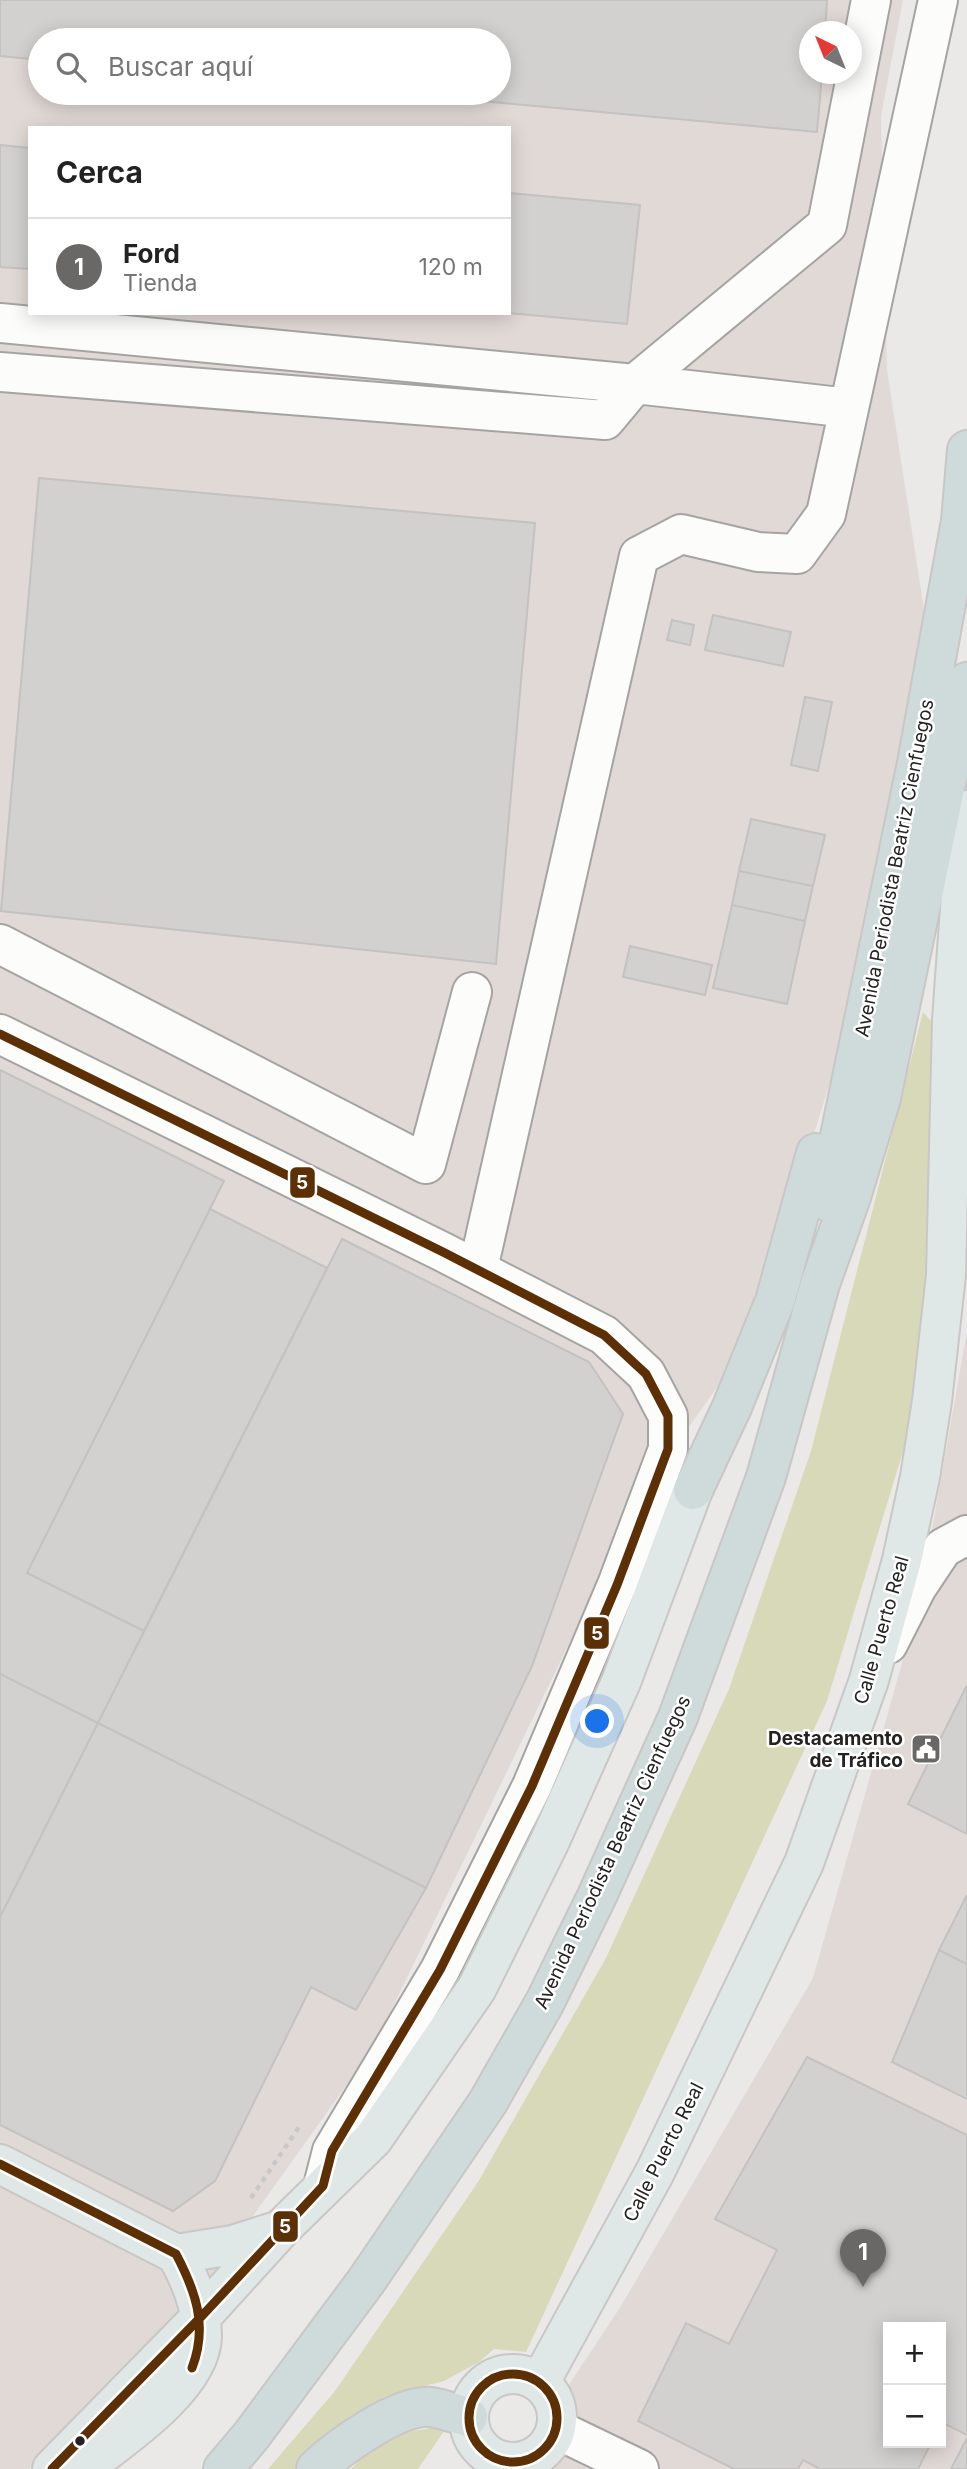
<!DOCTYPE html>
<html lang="es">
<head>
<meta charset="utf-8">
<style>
	body { margin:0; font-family:Inter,sans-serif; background:#f2f2f2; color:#222 }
	.controls { position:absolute; right:21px; bottom:21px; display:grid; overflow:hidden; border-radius:0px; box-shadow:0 4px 18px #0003 }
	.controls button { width:63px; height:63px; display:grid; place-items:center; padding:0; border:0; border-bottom:2px solid #e0e0e0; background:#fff; color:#222; font:35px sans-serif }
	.compass { position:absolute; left:799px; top:21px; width:63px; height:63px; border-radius:50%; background:#fff; box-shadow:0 4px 18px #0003; rotate:317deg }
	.you { position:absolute; left:598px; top:1722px; width:24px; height:24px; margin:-18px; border:5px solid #fff; border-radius:50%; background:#1a73e8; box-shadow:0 0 0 10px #1a73e833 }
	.badge { display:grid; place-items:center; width:46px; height:46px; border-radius:50%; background:#6a6867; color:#fff; font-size:23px; font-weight:700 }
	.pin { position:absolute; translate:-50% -58px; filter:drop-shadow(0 2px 4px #0008) }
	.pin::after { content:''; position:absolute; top:37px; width:24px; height:21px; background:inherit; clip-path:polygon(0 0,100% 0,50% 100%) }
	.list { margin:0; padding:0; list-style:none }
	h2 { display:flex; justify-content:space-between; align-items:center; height:91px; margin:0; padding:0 28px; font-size:30px }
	h2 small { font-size:23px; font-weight:400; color:#767676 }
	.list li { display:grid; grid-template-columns:46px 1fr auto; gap:21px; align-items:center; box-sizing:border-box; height:98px; padding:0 28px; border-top:2px solid #e0e0e0 }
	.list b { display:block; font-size:26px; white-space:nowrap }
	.list p { margin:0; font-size:23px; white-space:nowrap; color:#767676 }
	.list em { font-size:23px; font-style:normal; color:#767676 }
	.icon { flex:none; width:38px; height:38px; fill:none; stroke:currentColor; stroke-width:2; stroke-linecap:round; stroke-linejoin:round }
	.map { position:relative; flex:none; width:967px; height:2469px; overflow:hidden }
	.search { position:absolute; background:#fff; box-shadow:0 4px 18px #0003; left:28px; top:28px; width:483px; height:77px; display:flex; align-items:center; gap:18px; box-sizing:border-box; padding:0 24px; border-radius:38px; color:#767676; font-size:26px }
	.panel { position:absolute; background:#fff; box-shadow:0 4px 18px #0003; left:28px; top:126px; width:483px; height:189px; border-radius:0px }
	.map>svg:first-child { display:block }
	.built { fill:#e1d9d6; fill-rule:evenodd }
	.green { fill:#d8d9b9 }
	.building { fill:#d3d1d0; stroke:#c3c2c1; stroke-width:2 }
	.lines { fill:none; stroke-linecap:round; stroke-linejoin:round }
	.minor-casing { stroke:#a5a4a3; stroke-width:42 }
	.major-casing { stroke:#c8c7c6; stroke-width:42 }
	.highway-casing { stroke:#c8c7c6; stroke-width:42 }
	.path { stroke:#c8c8c8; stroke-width:4.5; stroke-dasharray:5 5; stroke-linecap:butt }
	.minor { stroke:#fcfcfb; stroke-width:38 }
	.major { stroke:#e0e8e7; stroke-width:38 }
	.highway { stroke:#cedbda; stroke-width:38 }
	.bus-1-casing { stroke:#fff; stroke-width:14 }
	.bus-1 { stroke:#5d2f04; stroke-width:9 }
	.bus-dot { fill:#242322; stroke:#fff; stroke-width:2.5 }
	.labels { text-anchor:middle; stroke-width:5; stroke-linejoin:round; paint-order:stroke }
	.street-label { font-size:19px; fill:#242322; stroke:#fff }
	.poi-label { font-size:19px; font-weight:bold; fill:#242322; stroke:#fff; text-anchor:end }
	.line-badge { stroke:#fff; stroke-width:2.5 }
	.badge-label { font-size:19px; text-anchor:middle; font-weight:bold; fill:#fff }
</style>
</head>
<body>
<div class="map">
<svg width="967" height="2469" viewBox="0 0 967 2469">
	<rect width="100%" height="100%" fill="#ebe9e7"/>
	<path class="built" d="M0 0H903L881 116 887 370 925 616 839 1053 750 1341 642 1493 373 2048 233 2244 203 2298 29 2469H0ZM810 32H852V74H810ZM40 40H499V93H40ZM30 128H509V313H30Z
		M967 1331V2469H513L621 2306 813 1978 919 1603ZM888 2327H941V2443H888Z"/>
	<path class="green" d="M923 1012 932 1022 933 1271 908 1435 827 1701 526 2352 494 2349 479 2362 444 2381 386 2396 344 2426 296 2469H268L335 2391 478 2182 606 1958 729 1689 811 1451Z
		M447 2427 418 2469H351C382 2437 403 2429 447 2427Z"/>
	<path class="building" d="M0 0H827L825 32H810V74H822L817 132 395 93H499V40H40V60L0 56Z
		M0 145 30 148V269L0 267Z
		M509 193 640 205 627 324 509 313Z
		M39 478 535 523 496 964 1 911Z
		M713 615 791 632 783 666 705 650Z
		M672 620 694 625 690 645 667 640Z
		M805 697 832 702 818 771 791 765Z
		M751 819 825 835 813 886 739 871Z
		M739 871 813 886 805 921 732 905Z
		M732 905 805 921 787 1004 713 988Z
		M630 946 712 965 705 995 623 977Z
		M0 1070 224 1181 27 1573 144 1631 98 1723 0 1674Z
		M210 1209 327 1268 144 1631 27 1573Z
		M342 1239 589 1362 623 1414 532 1666 426 1888 98 1723Z
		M0 1674 98 1723 0 1917Z
		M966 1687H967V1834L908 1804Z
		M98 1723 426 1888 356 2010 311 1987 215 2181 173 2211 0 2125V1917Z
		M967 1895V1964L939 1950Z
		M939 1950 967 1964V2099L892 2062Z
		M807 2057 967 2135V2435L941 2422V2327H888V2443H931L918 2469H820L803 2460 798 2469H734L638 2421 686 2323 729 2344 777 2250 715 2219Z
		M967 2438V2469H951Z"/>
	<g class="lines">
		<g class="minor-casing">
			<path id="minor" d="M0 323 635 384 827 225 871 0
				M0 372 605 420 635 384 849 408
				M0 944 426 1164 472 992
				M0 1034 443 1252 604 1335 646 1374 668 1416V1449L617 1585 532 1786 440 1970 332 2151 323 2186
				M478 1269 639 556 681 534 758 552 797 554 826 514 938 0
				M888 1644 917 1587 943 1548 967 1535
				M556 2429 639 2469"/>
		</g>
		<g class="major-casing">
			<path id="major" d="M0 2164 176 2254
				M176 2254 233 2245 280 2230
				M469 2418a44 44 0 1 1 88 0a44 44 0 1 1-88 0Z
				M540 2382 655 2172 804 1863 869 1680 902 1560 920 1477 932 1401 946 1275 952 1020 967 810
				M52 2469 200 2318 280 2230 373 2139 477 1988 549 1843 621 1682 693 1490
				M82 2469C119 2441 202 2386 202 2336 202 2307 190 2278 176 2254"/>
		</g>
		<g class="highway-casing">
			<path id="highway" d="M829 1202 832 1175 917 763 961 521 967 450
				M693 1490 732 1407 775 1301 816 1153
				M223 2469 251 2436 367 2280 488 2102 545 2002 597 1896 678 1717 766 1477 820 1284 851 1197 881 1098 967 682
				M316 2469C339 2447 399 2404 431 2407 443 2409 456 2414 468 2417"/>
		</g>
		<path class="path" d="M251 2198 299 2127"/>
		<use href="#minor" class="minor"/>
		<use href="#major" class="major"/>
		<use href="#highway" class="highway"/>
		<g class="bus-1-casing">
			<path id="bus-1" d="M0 1034 443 1252 604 1335 646 1374 668 1416V1449L617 1585 532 1786 440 1970 332 2151 323 2186 200 2318 52 2469
				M0 2164 176 2254C196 2292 208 2326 192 2368
				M469 2418a44 44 0 1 1 88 0a44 44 0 1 1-88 0Z"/>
		</g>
		<use href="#bus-1" class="bus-1"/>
	</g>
	<defs>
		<g id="civic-square" transform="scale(1.575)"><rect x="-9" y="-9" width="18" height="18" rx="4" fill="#6a6867" stroke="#fff"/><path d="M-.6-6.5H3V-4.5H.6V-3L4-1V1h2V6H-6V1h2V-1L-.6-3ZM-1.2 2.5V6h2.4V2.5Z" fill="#fff"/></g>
	</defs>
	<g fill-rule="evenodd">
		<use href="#civic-square" x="926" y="1749"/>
	</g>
	<circle class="bus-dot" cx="80" cy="2441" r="6"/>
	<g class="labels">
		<g class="street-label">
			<text transform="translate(894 868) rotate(-79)" y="7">Avenida Periodista Beatriz Cienfuegos</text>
			<text transform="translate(881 1630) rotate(-74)" y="7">Calle Puerto Real</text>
			<text transform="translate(612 1852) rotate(-65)" y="7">Avenida Periodista Beatriz Cienfuegos</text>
			<text transform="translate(663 2152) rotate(-63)" y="7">Calle Puerto Real</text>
		</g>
		<g class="poi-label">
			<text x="903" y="1745">Destacamento<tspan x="903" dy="22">de Tráfico</tspan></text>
		</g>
	</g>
	<g class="line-badge">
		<rect x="289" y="1166" width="27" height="33" rx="7" fill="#5d2f04"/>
		<rect x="583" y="1616" width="27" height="34" rx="7" fill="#5d2f04"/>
		<rect x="272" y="2210" width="27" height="33" rx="7" fill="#5d2f04"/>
	</g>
	<g class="badge-label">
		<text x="302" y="1189">5</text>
		<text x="597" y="1640">5</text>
		<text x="285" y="2233">5</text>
	</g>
</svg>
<div class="controls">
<button>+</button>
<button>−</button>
</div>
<svg class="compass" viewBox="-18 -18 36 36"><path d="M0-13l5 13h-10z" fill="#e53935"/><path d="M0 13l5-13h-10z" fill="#767676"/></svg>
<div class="you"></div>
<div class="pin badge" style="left:863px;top:2287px">1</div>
<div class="search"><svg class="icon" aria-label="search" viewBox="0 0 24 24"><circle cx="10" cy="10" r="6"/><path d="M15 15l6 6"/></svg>Buscar aquí</div>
<section class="panel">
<h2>Cerca<small></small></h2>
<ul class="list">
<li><span class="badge">1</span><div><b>Ford</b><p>Tienda</p></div><em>120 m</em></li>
</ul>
</section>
</div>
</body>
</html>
